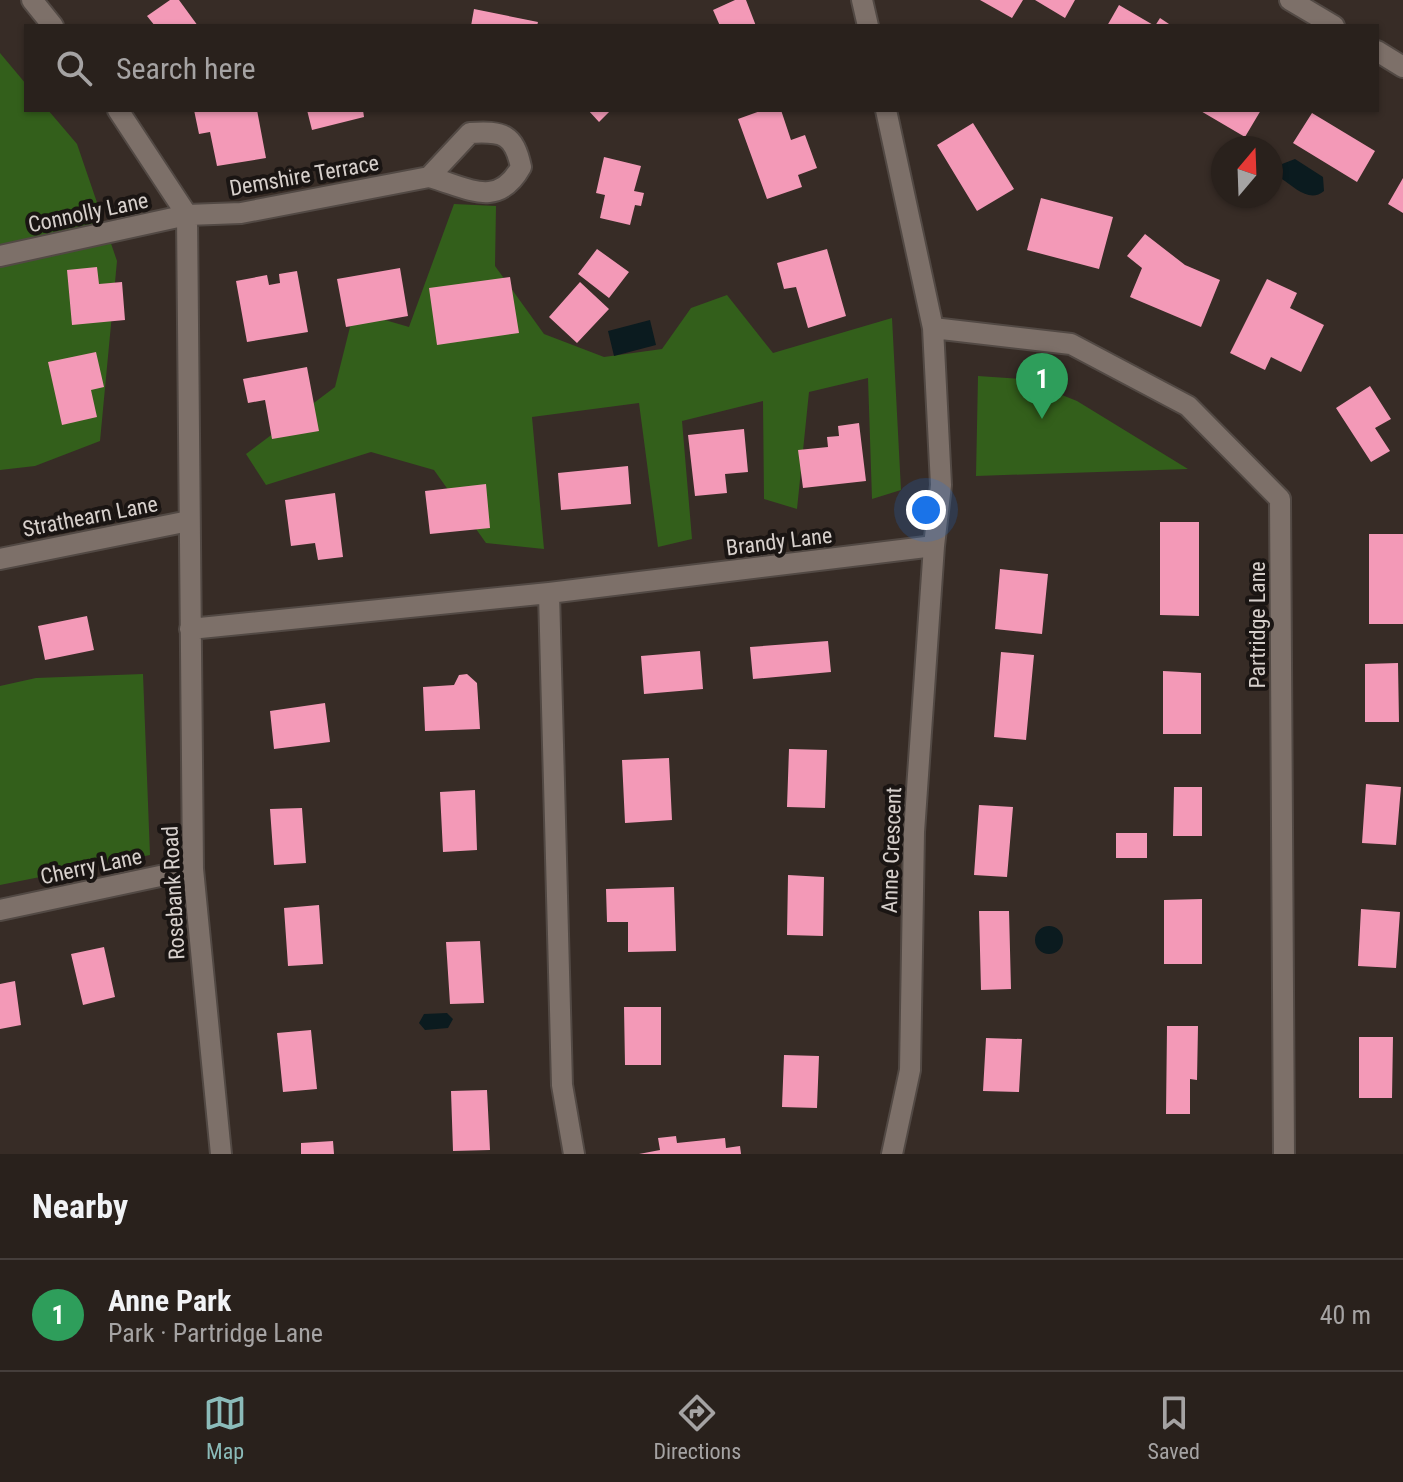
<!DOCTYPE html>
<html lang="en">
<head>
<meta charset="utf-8">
<style>
	body { margin:0; font-family:"Roboto Condensed",sans-serif; background:#352e29; color:#f1f3f6 }
	.compass { position:absolute; left:1211px; top:136px; width:72px; height:72px; border-radius:50%; background:#29211c; box-shadow:0 2px 6px #0004; rotate:19deg }
	.you { position:absolute; left:926px; top:510px; width:28px; height:28px; margin:-20px; border:6px solid #fff; border-radius:50%; background:#1a73e8; box-shadow:0 0 0 12px #1a73e833 }
	.badge { display:grid; place-items:center; width:52px; height:52px; border-radius:50%; background:#8bbbb9; color:#fff; font-size:26px; font-weight:700 }
	.pin { position:absolute; translate:-50% -66px; filter:drop-shadow(0 2px 4px #0008) }
	.pin::after { content:''; position:absolute; top:42px; width:28px; height:24px; background:inherit; clip-path:polygon(0 0,100% 0,50% 100%) }
	.list { margin:0; padding:0; list-style:none }
	h2 { display:flex; justify-content:space-between; align-items:center; height:104px; margin:0; padding:0 32px; font-size:34px }
	h2 small { font-size:26px; font-weight:400; color:#a5a3a3 }
	.list li { display:grid; grid-template-columns:52px 1fr auto; gap:24px; align-items:center; box-sizing:border-box; height:112px; padding:0 32px; border-top:2px solid #453e3b }
	.list b { display:block; font-size:30px; white-space:nowrap }
	.list p { margin:0; font-size:26px; white-space:nowrap; color:#a5a3a3 }
	.list em { font-size:26px; font-style:normal; color:#a5a3a3 }
	.icon { flex:none; width:44px; height:44px; fill:none; stroke:currentColor; stroke-width:2; stroke-linecap:round; stroke-linejoin:round }
	.map { position:relative; flex:none; width:1403px; height:1154px; overflow:hidden }
	.search { position:absolute; background:#29211c; box-shadow:0 2px 6px #0004; left:24px; right:24px; top:24px; height:88px; display:flex; align-items:center; gap:20px; box-sizing:border-box; padding:0 28px; border-radius:0px; color:#a5a3a3; font-size:30px }
	.sheet { height:216px; background:#29211c }
	nav { display:flex; justify-content:space-around; align-items:center; box-sizing:border-box; height:112px; border-top:2px solid #453e3b; background:#29211c; font-size:22px; color:#a5a3a3 }
	nav a { display:grid; justify-items:center; gap:4px }
	nav .on { color:#8bbbb9 }
	.map>svg:first-child { display:block }
	.green { fill:#335f1b }
	.water { fill:#0b1b1f }
	.building { fill:#f399b7 }
	.lines { fill:none; stroke-linecap:round; stroke-linejoin:round }
	.minor-casing { stroke:#524944; stroke-width:24 }
	.minor { stroke:#7d7069; stroke-width:20 }
	.labels { text-anchor:middle; stroke-width:8; stroke-linejoin:round; paint-order:stroke }
	.street-label { font-size:22px; fill:#d7d0cc; stroke:#1a1513 }
</style>
</head>
<body>
<div class="map">
<svg width="1403" height="1154" viewBox="0 0 1403 1154">
	<rect width="100%" height="100%" fill="#372c26"/>
	<path class="green" d="M0 53 26 84V110H48L77 144 117 261 100 441 35 466 0 470Z
		M454 204 496 206 495 266 544 334 604 357 662 349 691 308 727 295 773 353 892 318 901 490 872 499 868 378 809 392 797 509 764 499 763 401 682 421 692 539 658 547 639 403 532 417 544 549 486 543 434 470 371 452 266 485 246 454 335 387 354 311 409 327Z
		M978 376 1022 379 1077 401 1188 469 976 476Z
		M143 674 150 855 0 885V686L36 678Z"/>
	<path class="water" d="M1295 159 1323 177 1324 191C1310 203 1295 188 1282 179V164Z
		M650 320 656 345 614 356 608 331Z
		M1035 940a14 14 0 1 1 28 0a14 14 0 1 1-28 0Z
		M447 1013 453 1019 448 1028 425 1030 419 1023 424 1014Z"/>
	<path class="building" d="M170 0H179L198 26H155L147 16Z
		M735 0H746L756 26H720L713 10Z
		M980 0H1023L1012 18Z
		M1035 0H1075L1065 18Z
		M1119 5 1155 26 1160 18 1172 26H1107Z
		M474 9 538 22 537 26H471Z
		M194 110H257L266 158 217 166 210 132 199 134Z
		M307 110H363L364 117 312 130Z
		M588 110H611L599 122Z
		M763 110H781L791 140 805 135 817 168 798 175 802 187 767 199 738 119Z
		M1199 110H1261L1245 137Z
		M1312 113 1375 151 1357 182 1293 143Z
		M973 123 1014 189 977 211 937 145Z
		M604 157 641 166 634 191 644 193 641 206 635 205 630 225 600 218 605 195 596 193Z
		M1403 178V213L1388 204Z
		M1041 198 1113 217 1099 269 1027 250Z
		M1145 234 1185 265 1220 280 1201 327 1130 297 1142 268 1127 256Z
		M597 249 629 272 609 298 578 274Z
		M827 249 846 316 808 328 796 287 784 289 777 263Z
		M97 267 99 284 122 282 125 320 72 325 67 270Z
		M400 268 408 316 346 327 337 279Z
		M297 271 308 332 247 342 236 281 267 275 269 285 280 283 279 274Z
		M510 277 519 333 437 345 429 288Z
		M1267 279 1297 293 1290 308 1324 325 1301 372 1271 357 1265 370 1230 353Z
		M580 282 609 309 577 343 549 317Z
		M96 352 104 387 91 390 97 417 62 425 48 362Z
		M307 367 319 431 272 439 265 400 248 403 243 379Z
		M1370 386 1391 419 1375 428 1390 451 1371 462 1336 408Z
		M859 423 866 481 803 488 798 450 828 447 827 437 839 436 838 426Z
		M744 429 748 472 725 474 727 493 695 496 688 435Z
		M628 466 631 504 561 510 558 473Z
		M486 484 490 528 430 534 425 491Z
		M335 493 343 557 318 560 315 543 291 546 285 500Z
		M1160 522H1199V616L1160 615Z
		M1369 534H1403V624H1369Z
		M1000 569 1048 574 1042 634 995 629Z
		M87 616 94 650 45 660 38 626Z
		M828 641 831 672 753 679 750 647Z
		M700 651 703 689 644 694 641 656Z
		M1001 652 1034 655 1026 740 994 737Z
		M1398 663 1399 722H1365V664Z
		M1163 671 1201 673V734H1163Z
		M467 674 477 683 480 729 425 731 423 687 454 685 459 675Z
		M325 703 330 742 274 749 270 711Z
		M789 749 827 750 825 808 787 807Z
		M669 758 672 820 625 823 622 760Z
		M1366 784 1401 787 1396 845 1362 843Z
		M1174 787H1202V836H1173Z
		M475 790 477 850 443 852 440 792Z
		M979 805 1013 807 1007 877 974 875Z
		M302 808 306 863 274 865 270 809Z
		M1116 833H1147V858H1116Z
		M788 875 824 877 823 936 787 935Z
		M674 887 676 951 628 952V922H607L606 889Z
		M1202 899V964H1164V900Z
		M319 905 323 964 288 966 284 908Z
		M1361 909 1400 912 1396 968 1358 966Z
		M979 911H1009L1011 989 981 990Z
		M480 941 484 1003 450 1004 446 942Z
		M104 947 115 997 83 1005 71 954Z
		M15 981 21 1025 0 1029V984Z
		M624 1007H661V1065H625Z
		M1167 1026H1198L1197 1080 1190 1079V1114H1166Z
		M311 1030 317 1089 283 1092 277 1033Z
		M1359 1037H1393L1392 1098H1359Z
		M986 1038 1022 1039 1019 1092 983 1091Z
		M784 1055 819 1056 817 1108 782 1107Z
		M487 1090 490 1150 453 1151 451 1091Z
		M676 1136 677 1143 725 1138 726 1148 740 1146 741 1154H639L660 1150 658 1138Z
		M333 1141 334 1154H301V1143Z"/>
	<g class="lines">
		<g class="minor-casing">
			<path id="minor" d="M32 0 53 26
				M862 0 868 26
				M1290 0 1334 26
				M1377 51 1403 67
				M118 110 187 215
				M187 215 193 869 221 1154
				M0 256 187 215 241 213 429 177 470 133C503 131 514 134 521 167 497 210 467 187 429 177
				M933 328 1071 344 1188 406 1280 499 1284 1154
				M0 559 189 521
				M549 593 562 1085 574 1154
				M190 629 549 593 934 546 941 485 933 328 886 110
				M0 910 193 869
				M892 1154 910 1070 914 832 934 546"/>
		</g>
		<use href="#minor" class="minor"/>
	</g>
	<g class="labels">
		<g class="street-label">
			<text transform="translate(304 175) rotate(-10)" y="8">Demshire Terrace</text>
			<text transform="translate(88 212) rotate(-12)" y="8">Connolly Lane</text>
			<text transform="translate(90 516) rotate(-11)" y="8">Strathearn Lane</text>
			<text transform="translate(779 541) rotate(-7)" y="8">Brandy Lane</text>
			<text transform="translate(1257 625) rotate(-90)" y="8">Partridge Lane</text>
			<text transform="translate(891 850) rotate(-88)" y="8">Anne Crescent</text>
			<text transform="translate(91 866) rotate(-12)" y="8">Cherry Lane</text>
			<text transform="translate(173 893) rotate(-93)" y="8">Rosebank Road</text>
		</g>
	</g>
</svg>
<svg class="compass" viewBox="-18 -18 36 36"><path d="M0-13l5 13h-10z" fill="#e53935"/><path d="M0 13l5-13h-10z" fill="#a5a3a3"/></svg>
<div class="you"></div>
<div class="pin badge" style="left:1042px;top:419px;background:#2e9e5b">1</div>
<div class="search"><svg class="icon" aria-label="search" viewBox="0 0 24 24"><circle cx="10" cy="10" r="6"/><path d="M15 15l6 6"/></svg>Search here</div>
</div>
<section class="sheet">
<h2>Nearby<small></small></h2>
<ul class="list">
<li><span class="badge" style="background:#2e9e5b">1</span><div><b>Anne Park</b><p>Park · Partridge Lane</p></div><em>40 m</em></li>
</ul>
</section>
<nav>
<a class="on"><svg class="icon" aria-label="map" viewBox="0 0 24 24"><path d="M3 6l6-2 6 2 6-2v14l-6 2-6-2-6 2zM9 4v14M15 6v14"/></svg>Map</a>
<a><svg class="icon" aria-label="directions" viewBox="0 0 24 24"><path d="M12 3l9 9-9 9-9-9zM9 14v-3h6M13 9l2 2-2 2"/></svg>Directions</a>
<a><svg class="icon" aria-label="saved" viewBox="0 0 24 24"><path d="M7 4h10v16l-5-4-5 4z"/></svg>Saved</a>
</nav>
</body>
</html>
